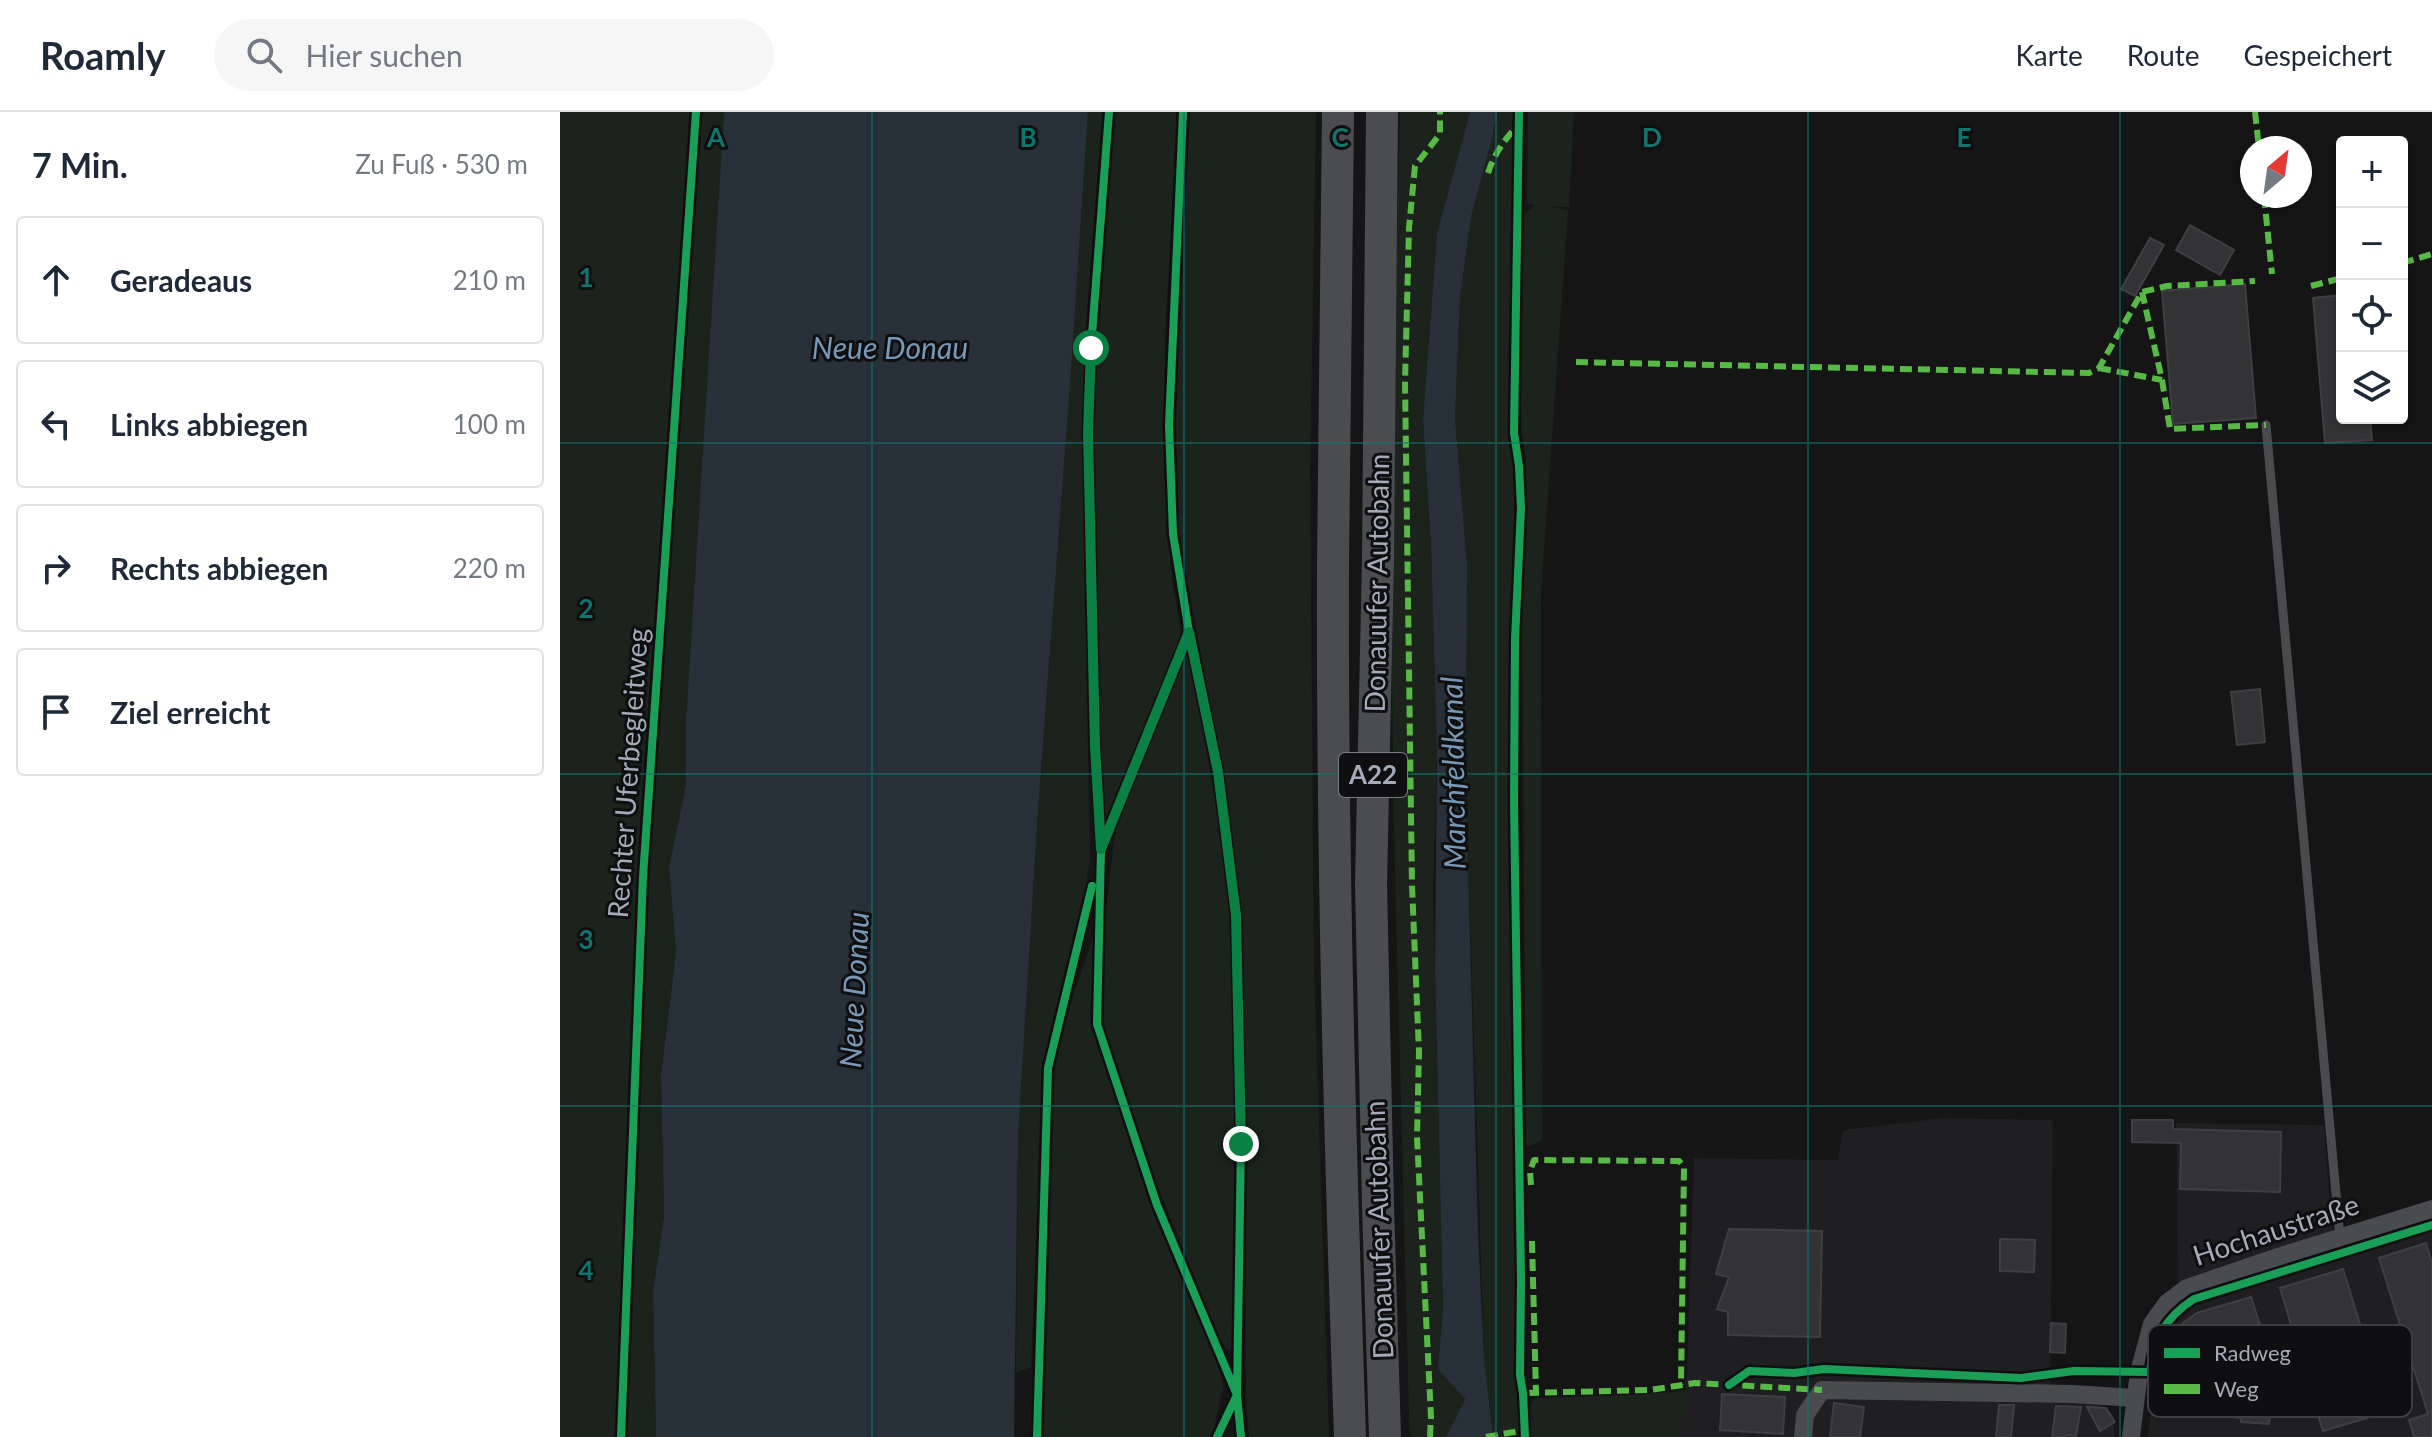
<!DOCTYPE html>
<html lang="de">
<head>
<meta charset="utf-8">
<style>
	body { margin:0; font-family:Lato,sans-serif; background:#f6f6f7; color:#1f2937 }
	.controls { position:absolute; right:24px; top:24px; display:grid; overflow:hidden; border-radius:8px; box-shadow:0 2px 6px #0004 }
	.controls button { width:72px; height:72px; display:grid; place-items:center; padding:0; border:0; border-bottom:2px solid #e0e1e3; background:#fff; color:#1f2937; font:40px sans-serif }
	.compass { position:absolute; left:1680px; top:24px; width:72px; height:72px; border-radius:50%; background:#fff; box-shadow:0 2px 6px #0004; rotate:29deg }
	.stop { position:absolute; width:24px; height:24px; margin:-18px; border:6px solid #0b8043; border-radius:50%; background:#fff }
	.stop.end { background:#0b8043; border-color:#fff; box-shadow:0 2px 8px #0008 }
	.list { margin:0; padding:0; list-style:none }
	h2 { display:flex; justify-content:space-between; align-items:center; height:104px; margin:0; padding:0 32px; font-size:34px }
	h2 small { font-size:26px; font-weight:400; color:#747a83 }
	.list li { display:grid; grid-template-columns:52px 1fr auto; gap:24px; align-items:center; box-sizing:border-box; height:128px; margin:0 16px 16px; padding:0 16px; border:2px solid #e0e1e3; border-radius:8px }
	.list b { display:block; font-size:30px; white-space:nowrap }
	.list em { font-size:26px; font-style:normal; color:#747a83 }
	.icon { flex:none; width:44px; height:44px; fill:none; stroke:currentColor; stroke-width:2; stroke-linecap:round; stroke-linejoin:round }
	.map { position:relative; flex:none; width:1872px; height:1325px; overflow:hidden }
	header { display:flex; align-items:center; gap:48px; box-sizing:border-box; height:112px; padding:0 40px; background:#fff; border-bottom:2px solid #e0e1e3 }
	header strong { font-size:38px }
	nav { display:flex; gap:44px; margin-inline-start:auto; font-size:28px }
	.search { width:560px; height:72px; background:#f6f6f7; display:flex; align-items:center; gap:20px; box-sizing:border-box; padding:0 28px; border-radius:44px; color:#747a83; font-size:30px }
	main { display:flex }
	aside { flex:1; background:#fff }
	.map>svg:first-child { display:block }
	.built { fill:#1f1f22 }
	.green { fill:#1b231c }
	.water { fill:#273038 }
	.building { fill:#333335; stroke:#3e3f42; stroke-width:2; fill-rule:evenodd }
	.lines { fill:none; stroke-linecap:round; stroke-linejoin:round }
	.service { stroke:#494b4e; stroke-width:9 }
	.minor { stroke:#494b4e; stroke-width:18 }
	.motorway { stroke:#4b4c50; stroke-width:32 }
	.quiet { stroke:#58b947; stroke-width:6; stroke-dasharray:12 6; stroke-linecap:butt }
	.cycleway-casing { stroke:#0f0f11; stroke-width:13 }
	.cycleway { stroke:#1a9f57; stroke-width:8 }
	.route { stroke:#0b8043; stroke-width:10 }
	.grid { fill:none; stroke:#0f766e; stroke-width:2; stroke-opacity:0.55 }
	.labels { text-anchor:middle; stroke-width:6; stroke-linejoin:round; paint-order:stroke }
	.shield { fill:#0f0f11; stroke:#787c86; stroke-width:2 }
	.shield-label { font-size:26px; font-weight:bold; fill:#a5aab8 }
	.street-label { font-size:28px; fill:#a5aab8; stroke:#0f0f11 }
	.water-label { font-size:30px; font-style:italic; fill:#7898b7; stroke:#0f0f11 }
	.key { fill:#0f0f11; stroke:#3c3e43; stroke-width:2 }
	.key-label { font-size:22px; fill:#a5aab8 }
	.grid-label { font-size:26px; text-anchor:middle; font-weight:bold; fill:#0f766e; stroke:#0f0f11; stroke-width:6; stroke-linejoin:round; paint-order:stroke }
</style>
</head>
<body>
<header>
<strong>Roamly</strong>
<div class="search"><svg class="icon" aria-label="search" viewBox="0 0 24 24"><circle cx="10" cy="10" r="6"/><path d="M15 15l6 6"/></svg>Hier suchen</div>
<nav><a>Karte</a><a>Route</a><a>Gespeichert</a></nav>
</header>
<main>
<aside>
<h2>7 Min.<small>Zu Fuß · 530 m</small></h2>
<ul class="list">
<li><svg class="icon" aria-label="ahead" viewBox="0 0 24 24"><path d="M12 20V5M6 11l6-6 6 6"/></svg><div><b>Geradeaus</b></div><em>210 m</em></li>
<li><svg class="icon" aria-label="left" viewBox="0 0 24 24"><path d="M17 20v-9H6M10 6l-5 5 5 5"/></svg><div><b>Links abbiegen</b></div><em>100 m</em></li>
<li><svg class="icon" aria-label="right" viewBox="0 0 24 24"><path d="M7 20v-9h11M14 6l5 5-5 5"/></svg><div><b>Rechts abbiegen</b></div><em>220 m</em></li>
<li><svg class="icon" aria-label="arrive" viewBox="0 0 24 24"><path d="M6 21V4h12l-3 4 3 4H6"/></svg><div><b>Ziel erreicht</b></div></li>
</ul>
</aside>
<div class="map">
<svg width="1872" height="1325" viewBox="0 0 1872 1325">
	<rect width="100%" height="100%" fill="#151515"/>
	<path class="built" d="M1384 1006 1493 1008 1490 1287 1533 1290 1546 1296 1553 1307 1555 1325H1117L1127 1261 1134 1046 1278 1048 1283 1018Z
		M1616 1011 1764 1013 1774 1147 1872 1116V1325H1588L1597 1253 1604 1227 1619 1204Z"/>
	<path class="green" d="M0 0H164L126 609V673L109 755 116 840 101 962 104 1104 93 1180 96 1325H0Z
		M528 0H543L526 218 522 332 530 745 524 791 495 899 482 972 471 1255 456 1261 458 1024 478 699 511 260Z
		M553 0H617L605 229 604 355 612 469 621 519 615 543 548 706 544 707 534 429 535 233Z
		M630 0H756L750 355 754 857 769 1325H689L686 1284 683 809 659 637 618 420 615 310Z
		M840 0H910L877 121 863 306 871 433 877 641 873 781 883 1195 878 1256 905 1287 886 1325H851L849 1304 834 719 830 414Z
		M937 0H954L948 313 955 353 949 673 954 1098 959 1325H933L924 1245 906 677 907 452 895 306 900 186 911 105 932 27Z
		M968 0H1014L1009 95 987 94 1008 98 981 481 982 1029 966 1035 962 493 966 347 961 316 963 103 975 93 967 92Z
		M626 542 629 543 656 692 671 808 675 1027 673 1234 670 1239 665 1236 654 1214 587 1048 543 922 540 893 544 816 554 728 563 691Z
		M532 829 536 830 532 891 537 922 573 1041 659 1252 663 1275 652 1325H480L492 968C500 920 516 875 532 829Z
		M1127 1279 1119 1325H970L969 1294 975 1286 1070 1283Z"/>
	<path class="water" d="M164 0H528L511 260 478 699 458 1024 454 1325H96L93 1180 104 1104 101 962 116 840 109 755 126 673V609Z
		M910 0H937L932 27 911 105 900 186 895 306 907 452 906 677 918 1119 924 1245 933 1325H886L905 1287 878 1257 883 1195 875 856 877 641 871 433 863 307 877 121Z"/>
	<path class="building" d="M1630 113 1674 138 1660 163 1616 138Z
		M1590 126 1604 133 1575 184 1561 177Z
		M1685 172 1696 306 1613 312 1602 179Z
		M1782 183V306H1810L1812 328 1765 331 1753 186Z
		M1700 577 1705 630 1677 633 1671 580Z
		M1572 1008H1613V1017L1721 1020 1720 1080 1620 1077 1621 1031 1572 1030Z
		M1169 1117 1262 1119 1260 1225 1168 1223V1200L1157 1197 1169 1165 1156 1162Z
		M1440 1127 1475 1128 1474 1160 1440 1159Z
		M1866 1131 1872 1151V1325H1854L1849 1308 1868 1302 1819 1146Z
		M1783 1157 1827 1300 1763 1319 1720 1176Z
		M1691 1185 1715 1259 1709 1312 1681 1310V1306L1607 1298 1622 1287 1626 1246 1609 1243 1612 1229 1623 1211 1637 1201ZM1681 1221 1694 1262 1642 1255 1643 1238 1649 1230Z
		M1491 1211 1506 1212 1505 1241 1490 1240Z
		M1162 1282 1225 1285 1223 1322 1160 1318Z
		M1274 1291 1304 1295 1300 1325H1270Z
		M1439 1293H1454L1451 1325H1436Z
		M1496 1294 1521 1295 1516 1324 1506 1323 1505 1325H1492Z
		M1527 1295 1546 1296 1555 1310 1540 1319Z"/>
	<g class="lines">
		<path class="service" d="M1706 313 1780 1126"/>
		<path class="minor" d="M1243 1325 1245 1303 1262 1278 1513 1282 1575 1286
			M1571 1325 1579 1260 1592 1212 1607 1191 1627 1176 1721 1144 1872 1097"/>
		<path class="motorway" d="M778 0C777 151 774 302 773 453 772 744 780 1034 790 1325
			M822 0 818 446 811 772 818 1093 825 1325"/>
		<path class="quiet" d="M1695 0 1699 36
			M928 61C934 43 944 27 958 14
			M1704 84 1712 162
			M1842 151 1872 142
			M1751 174 1782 166
			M1582 180 1602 268 1610 317 1706 313
			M1016 250 1529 261 1539 256 1582 180 1607 174 1695 169
			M1539 256 1602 268
			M971 1073 970 1059 974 1048 1119 1049 1124 1055 1121 1273
			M972 1129 976 1281
			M967 1281 1090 1278 1135 1271 1262 1278
			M870 1325 871 1305 857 1025 859 940 852 773 845 270 849 116 855 54 880 22V0
			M926 1325 965 1318"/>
		<g class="cycleway-casing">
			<path id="cycleway" d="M549 0 531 236 528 320 535 634 541 737 537 912 597 1093 677 1283 657 1325
				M623 0 609 313 613 422 629 520 658 660 676 803 681 1032 677 1283 681 1325
				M959 0 954 321 959 354 961 396 955 528 954 690 961 1168 960 1263 963 1281 965 1325
				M543 731 629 520
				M1169 1273 1189 1259 1234 1261 1264 1257 1461 1266 1514 1259 1590 1260C1593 1227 1606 1205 1634 1187L1872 1113
				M61 1325 83 765 136 0
				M477 1325 488 956 532 774"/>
		</g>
		<use href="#cycleway" class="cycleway"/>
	</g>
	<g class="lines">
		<path class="route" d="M531 236 528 320 535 634 541 737 629 520 658 660 676 803 681 1032"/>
	</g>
	<path class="grid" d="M312 0V1325M624 0V1325M936 0V1325M1248 0V1325M1560 0V1325M0 331H1872M0 662H1872M0 994H1872"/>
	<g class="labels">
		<rect class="shield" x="779" y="641" width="68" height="44" rx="6"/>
		<g class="shield-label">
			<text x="813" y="672">A22</text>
		</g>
		<g class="street-label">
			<text transform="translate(817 471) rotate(-89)" y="10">Donauufer Autobahn</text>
			<text transform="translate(68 661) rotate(-86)" y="10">Rechter Uferbegleitweg</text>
			<text transform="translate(819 1118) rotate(-92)" y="10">Donauufer Autobahn</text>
			<text transform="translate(1716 1118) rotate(-18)" y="10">Hochaustraße</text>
		</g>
		<g class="water-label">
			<text x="330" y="247">Neue Donau</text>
			<text transform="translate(894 661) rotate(-91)" y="10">Marchfeldkanal</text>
			<text transform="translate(295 878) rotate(-87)" y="10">Neue Donau</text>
		</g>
	</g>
	<rect x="1588" y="1213" width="264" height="92" rx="12" class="key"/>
	<rect x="1604" y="1236" width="36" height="10" fill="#1a9f57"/>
	<rect x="1604" y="1272" width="36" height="10" fill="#58b947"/>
	<g class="key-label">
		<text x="1654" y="1249">Radweg</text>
		<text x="1654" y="1285">Weg</text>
	</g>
	<g class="grid-label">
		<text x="156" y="35">A</text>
		<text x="468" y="35">B</text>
		<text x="780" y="35">C</text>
		<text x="1092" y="35">D</text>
		<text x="1404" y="35">E</text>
		<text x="26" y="175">1</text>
		<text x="26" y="506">2</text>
		<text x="26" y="837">3</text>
		<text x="26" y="1168">4</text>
	</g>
</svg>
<div class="controls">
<button>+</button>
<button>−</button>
<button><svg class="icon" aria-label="locate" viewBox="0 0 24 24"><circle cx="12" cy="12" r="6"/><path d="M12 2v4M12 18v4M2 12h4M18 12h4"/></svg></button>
<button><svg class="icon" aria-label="layers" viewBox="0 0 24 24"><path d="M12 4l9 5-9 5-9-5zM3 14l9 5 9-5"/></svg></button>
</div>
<svg class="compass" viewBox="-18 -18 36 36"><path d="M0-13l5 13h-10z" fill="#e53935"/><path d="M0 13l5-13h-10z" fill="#747a83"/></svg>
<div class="stop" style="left:531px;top:236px"></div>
<div class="stop end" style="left:681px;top:1032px"></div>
</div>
</main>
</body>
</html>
